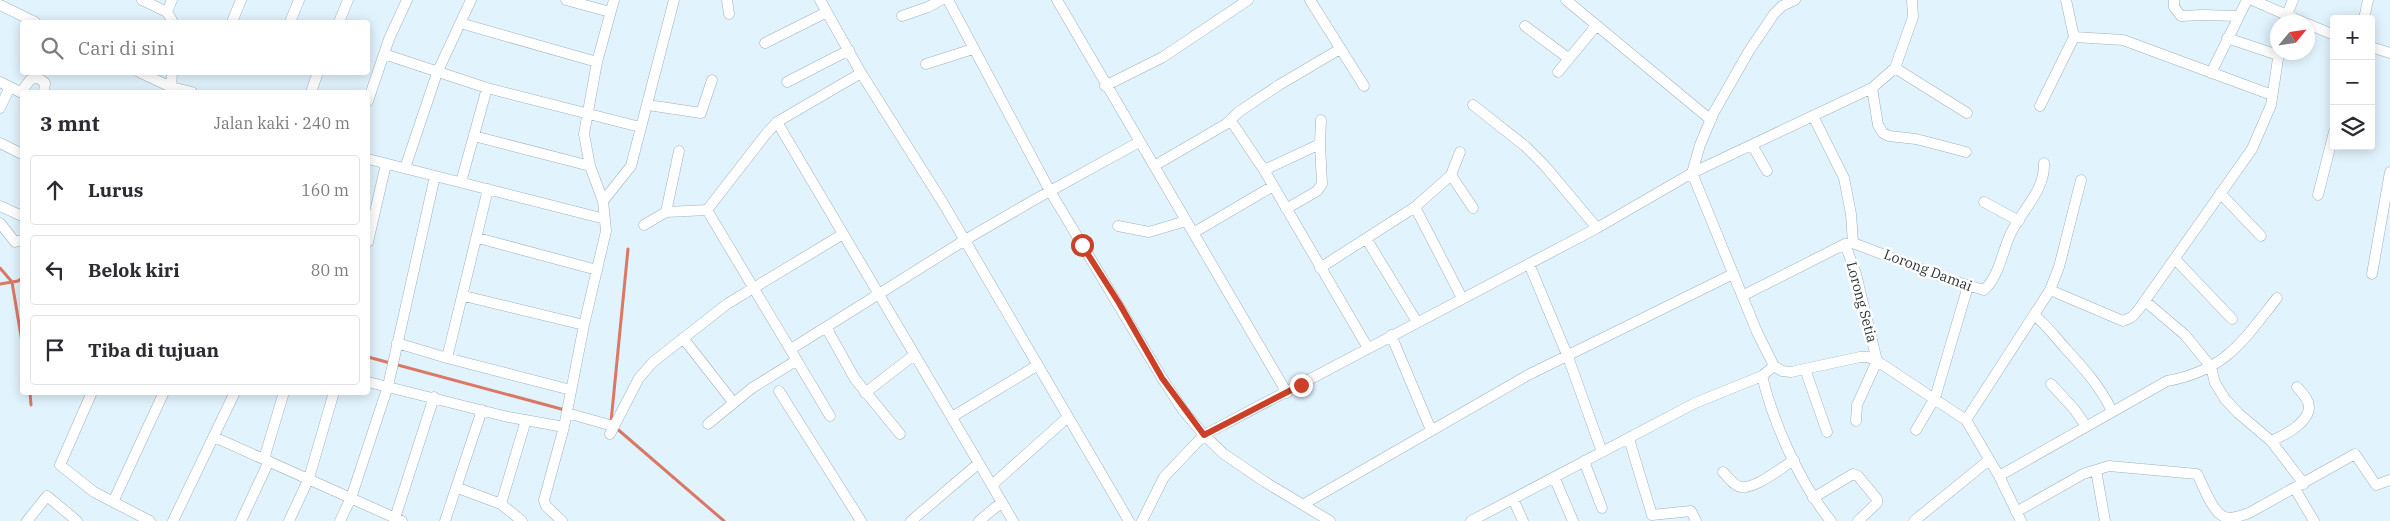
<!DOCTYPE html>
<html lang="id">
<head>
<meta charset="utf-8">
<style>
	body { margin:0; font-family:"IBM Plex Serif",serif; background:#f7f7f7; color:#2b2b33 }
	.controls { position:absolute; right:15px; top:15px; display:grid; overflow:hidden; border-radius:5px; box-shadow:0 2px 12px #0003 }
	.controls button { width:45px; height:45px; display:grid; place-items:center; padding:0; border:0; border-bottom:1px solid #e1e1e2; background:#fff; color:#2b2b33; font:25px sans-serif }
	.compass { position:absolute; left:2270px; top:15px; width:45px; height:45px; border-radius:50%; background:#fff; box-shadow:0 2px 12px #0003; rotate:61deg }
	.stop { position:absolute; width:15px; height:15px; margin:-11px; border:4px solid #cb4028; border-radius:50%; background:#fff }
	.stop.end { background:#cb4028; border-color:#fff; box-shadow:0 1px 5px #0008 }
	.list { margin:0; padding:0; list-style:none }
	h2 { display:flex; justify-content:space-between; align-items:center; height:65px; margin:0; padding:0 20px; font-size:21px }
	h2 small { font-size:16px; font-weight:400; color:#7c7c81 }
	.list li { display:grid; grid-template-columns:32px 1fr auto; gap:15px; align-items:center; box-sizing:border-box; height:70px; margin:0 10px 10px; padding:0 10px; border:1px solid #e1e1e2; border-radius:5px }
	.list b { display:block; font-size:19px; white-space:nowrap }
	.list em { font-size:16px; font-style:normal; color:#7c7c81 }
	.icon { flex:none; width:28px; height:28px; fill:none; stroke:currentColor; stroke-width:2; stroke-linecap:round; stroke-linejoin:round }
	.map { position:relative; flex:none; width:2390px; height:521px; overflow:hidden }
	.search { position:absolute; background:#fff; box-shadow:0 2px 12px #0003; left:20px; top:20px; width:350px; height:55px; display:flex; align-items:center; gap:12px; box-sizing:border-box; padding:0 18px; border-radius:5px; color:#7c7c81; font-size:19px }
	.panel { position:absolute; background:#fff; box-shadow:0 2px 12px #0003; left:20px; top:90px; width:350px; height:305px; border-radius:5px }
	.map>svg:first-child { display:block }
	.lines { fill:none; stroke-linecap:round; stroke-linejoin:round }
	.stream { stroke:#db7865; stroke-width:3 }
	.minor-casing { stroke:#a0b1ba; stroke-width:11 }
	.minor { stroke:#fff; stroke-width:10 }
	.route { stroke:#cb4028; stroke-width:6 }
	.labels { text-anchor:middle; stroke-width:5; stroke-linejoin:round; paint-order:stroke }
	.street-label { font-size:14px; fill:#2d3438; stroke:#fff }
</style>
</head>
<body>
<div class="map">
<svg width="2390" height="521" viewBox="0 0 2390 521">
	<rect width="100%" height="100%" fill="#e1f3fd"/>
	<g class="lines">
		<path class="stream" d="M0 268 12 282 22 342
			M0 284 18 281 22 278
			M368 357 565 410
			M30 392 31 405
			M611 422 628 249
			M615 427 724 521"/>
		<g class="minor-casing">
			<path id="minor" d="M142 0 167 12
				M172 0 167 12 173 22
				M566 0 610 12
				M727 0 729 14
				M820 0 861 73 943 203 1129 521
				M948 0 1050 191 1162 378 1183 410 1204 435 1224 454 1265 482 1330 521
				M1057 0 1287 393
				M1310 0 1364 86
				M1566 0 1711 120
				M1912 0 1913 17 1895 68 1872 88 1692 173 1757 332 1774 366 1782 371 1791 372 1860 357H1868L1877 361 1966 420 1999 476 2021 521
				M2066 0 2074 37 2123 40 2272 95
				M2174 0V7L2181 16 2203 15 2238 16
				M2252 0 2303 22
				M0 5 35 22
				M902 16 928 7 941 0
				M2364 19 2368 0
				M232 22 241 0
				M290 22 299 0
				M339 22 348 0
				M2284 22 2293 0
				M460 23 597 62
				M2308 24 2334 35
				M1525 26 1568 58
				M2227 38 2278 55
				M765 43 827 12
				M2371 47 2390 53
				M384 54 487 88 640 127
				M926 64 973 49
				M1895 68 1967 113
				M139 72 171 87 192 92
				M1558 72 1596 26
				M2211 73 2247 0
				M0 82 22 93
				M787 82 849 50
				M1105 86 1163 57 1248 0
				M1872 88 1878 125 1883 133 1889 136 1916 139 1966 152
				M21 92 30 80 37 77 45 83 44 92
				M171 92 172 72
				M311 92 318 72
				M368 101 389 39 407 0
				M648 105 701 113 712 80
				M1473 105 1525 146 1545 166 1597 228
				M2040 106 2074 37
				M0 108 10 87
				M1813 116 1844 178 1851 214 1853 243
				M1231 121 1264 170 1368 348
				M777 122 1013 521
				M474 136 590 166
				M0 143 22 154
				M1752 145 1767 171
				M368 159 605 219
				M1154 166 1226 124 1240 111 1279 85 1340 49
				M405 168 437 73 471 0
				M1264 170 1320 144
				M1451 175 1473 208
				M461 182 487 88
				M2220 193 2261 236
				M2318 195 2334 132
				M603 201 631 166 674 0
				M1984 202 2019 221
				M0 206 22 216
				M1415 207 1462 298
				M1286 209 1317 191 1322 184 1320 144 1321 120
				M666 212 679 151
				M0 223 15 242 22 240
				M644 225 666 212 707 210
				M1118 226 1149 232 1186 221
				M1193 233 1273 186
				M478 238 597 270
				M1367 240 1417 322
				M368 242 386 164
				M1845 244 1856 274 1877 361 1857 405 1856 421
				M2175 259 2232 319
				M1529 264 1568 357 1602 452
				M1320 268 1415 207 1451 175 1460 152
				M2372 274 2390 172
				M2050 290 2123 321 2132 317 2139 309 2252 149 2271 105 2279 52
				M464 296 584 325
				M1742 296 1845 244 1853 243 1950 280 1984 290C1999 276 2002 253 2010 235 2021 210 2045 192 2044 163
				M2145 301 2185 335 2211 367 2215 383 2225 399 2238 413 2271 441 2304 484
				M2034 315C2047 325 2055 337 2066 349 2085 370 2099 385 2112 411
				M827 329 855 379 900 434
				M1391 335 1431 430
				M683 338 733 402
				M397 343 447 358 571 390
				M791 349 965 240 1034 200 1139 142
				M447 358 488 189
				M1805 369 1827 432
				M1762 376C1773 422 1800 484 1831 521
				M368 382 508 417 564 427
				M2051 384 2074 409 2086 426
				M779 391 861 521
				M92 392 60 465 94 492 150 521
				M865 393 914 355
				M567 413 613 426
				M830 416 707 210 766 134 777 122 861 73
				M952 417 1038 365
				M1966 420 2050 290 2059 267 2081 180
				M708 424 752 388 797 360
				M1916 430 1935 398 1968 286
				M610 434 639 378 653 362 727 304 843 234
				M214 437 402 521
				M1629 439 1652 515 1691 511 1696 521
				M2271 441C2283 436 2309 423 2309 407 2309 399 2302 393 2297 387
				M264 459 284 392
				M1584 461 1602 508
				M2096 470 2105 521
				M1723 472C1728 477 1734 486 1741 487 1756 489 1782 467 1794 460
				M1999 476 2167 381C2226 370 2242 342 2277 298
				M1554 477 1573 521
				M992 485 1068 417
				M458 488 501 504 522 521
				M2295 489 2314 521
				M1813 498 1853 474 1858 476 1877 499V503L1858 521
				M1513 499 1523 521
				M113 502 164 392
				M501 504 526 420
				M1304 504 1528 375 1733 274
				M2016 512 2083 474 2109 466 2197 474C2204 486 2213 517 2229 518 2235 518 2243 515 2249 513L2355 454 2376 485 2390 480
				M395 518 434 397
				M27 521 47 496 77 521
				M173 521 235 392
				M241 521 269 461
				M289 521 309 478 334 392
				M340 521 351 498 388 386 435 176
				M445 521 482 410
				M562 521 546 506 544 500 564 427 584 325 606 231 603 201 590 166 584 134 597 62 614 0
				M911 521 979 463
				M979 521 1002 502
				M1142 521 1164 477 1204 435 1597 228 1692 173 1700 145 1713 114 1749 51 1774 14 1782 6 1795 0
				M1471 521 1695 403 1762 376 1774 366
				M1914 521 1989 460"/>
		</g>
		<use href="#minor" class="minor"/>
	</g>
	<g class="lines">
		<path class="route" d="M1082 245 1119 303 1162 378 1204 435 1301 385"/>
	</g>
	<g class="labels">
		<g class="street-label">
			<text transform="translate(1928 270) rotate(21)" y="5">Lorong Damai</text>
			<text transform="translate(1862 302) rotate(75)" y="5">Lorong Setia</text>
		</g>
	</g>
</svg>
<div class="controls">
<button>+</button>
<button>−</button>
<button><svg class="icon" aria-label="layers" viewBox="0 0 24 24"><path d="M12 4l9 5-9 5-9-5zM3 14l9 5 9-5"/></svg></button>
</div>
<svg class="compass" viewBox="-18 -18 36 36"><path d="M0-13l5 13h-10z" fill="#e53935"/><path d="M0 13l5-13h-10z" fill="#7c7c81"/></svg>
<div class="stop" style="left:1082px;top:245px"></div>
<div class="stop end" style="left:1301px;top:385px"></div>
<div class="search"><svg class="icon" aria-label="search" viewBox="0 0 24 24"><circle cx="10" cy="10" r="6"/><path d="M15 15l6 6"/></svg>Cari di sini</div>
<section class="panel">
<h2>3 mnt<small>Jalan kaki · 240 m</small></h2>
<ul class="list">
<li><svg class="icon" aria-label="ahead" viewBox="0 0 24 24"><path d="M12 20V5M6 11l6-6 6 6"/></svg><div><b>Lurus</b></div><em>160 m</em></li>
<li><svg class="icon" aria-label="left" viewBox="0 0 24 24"><path d="M17 20v-9H6M10 6l-5 5 5 5"/></svg><div><b>Belok kiri</b></div><em>80 m</em></li>
<li><svg class="icon" aria-label="arrive" viewBox="0 0 24 24"><path d="M6 21V4h12l-3 4 3 4H6"/></svg><div><b>Tiba di tujuan</b></div></li>
</ul>
</section>
</div>
</body>
</html>
